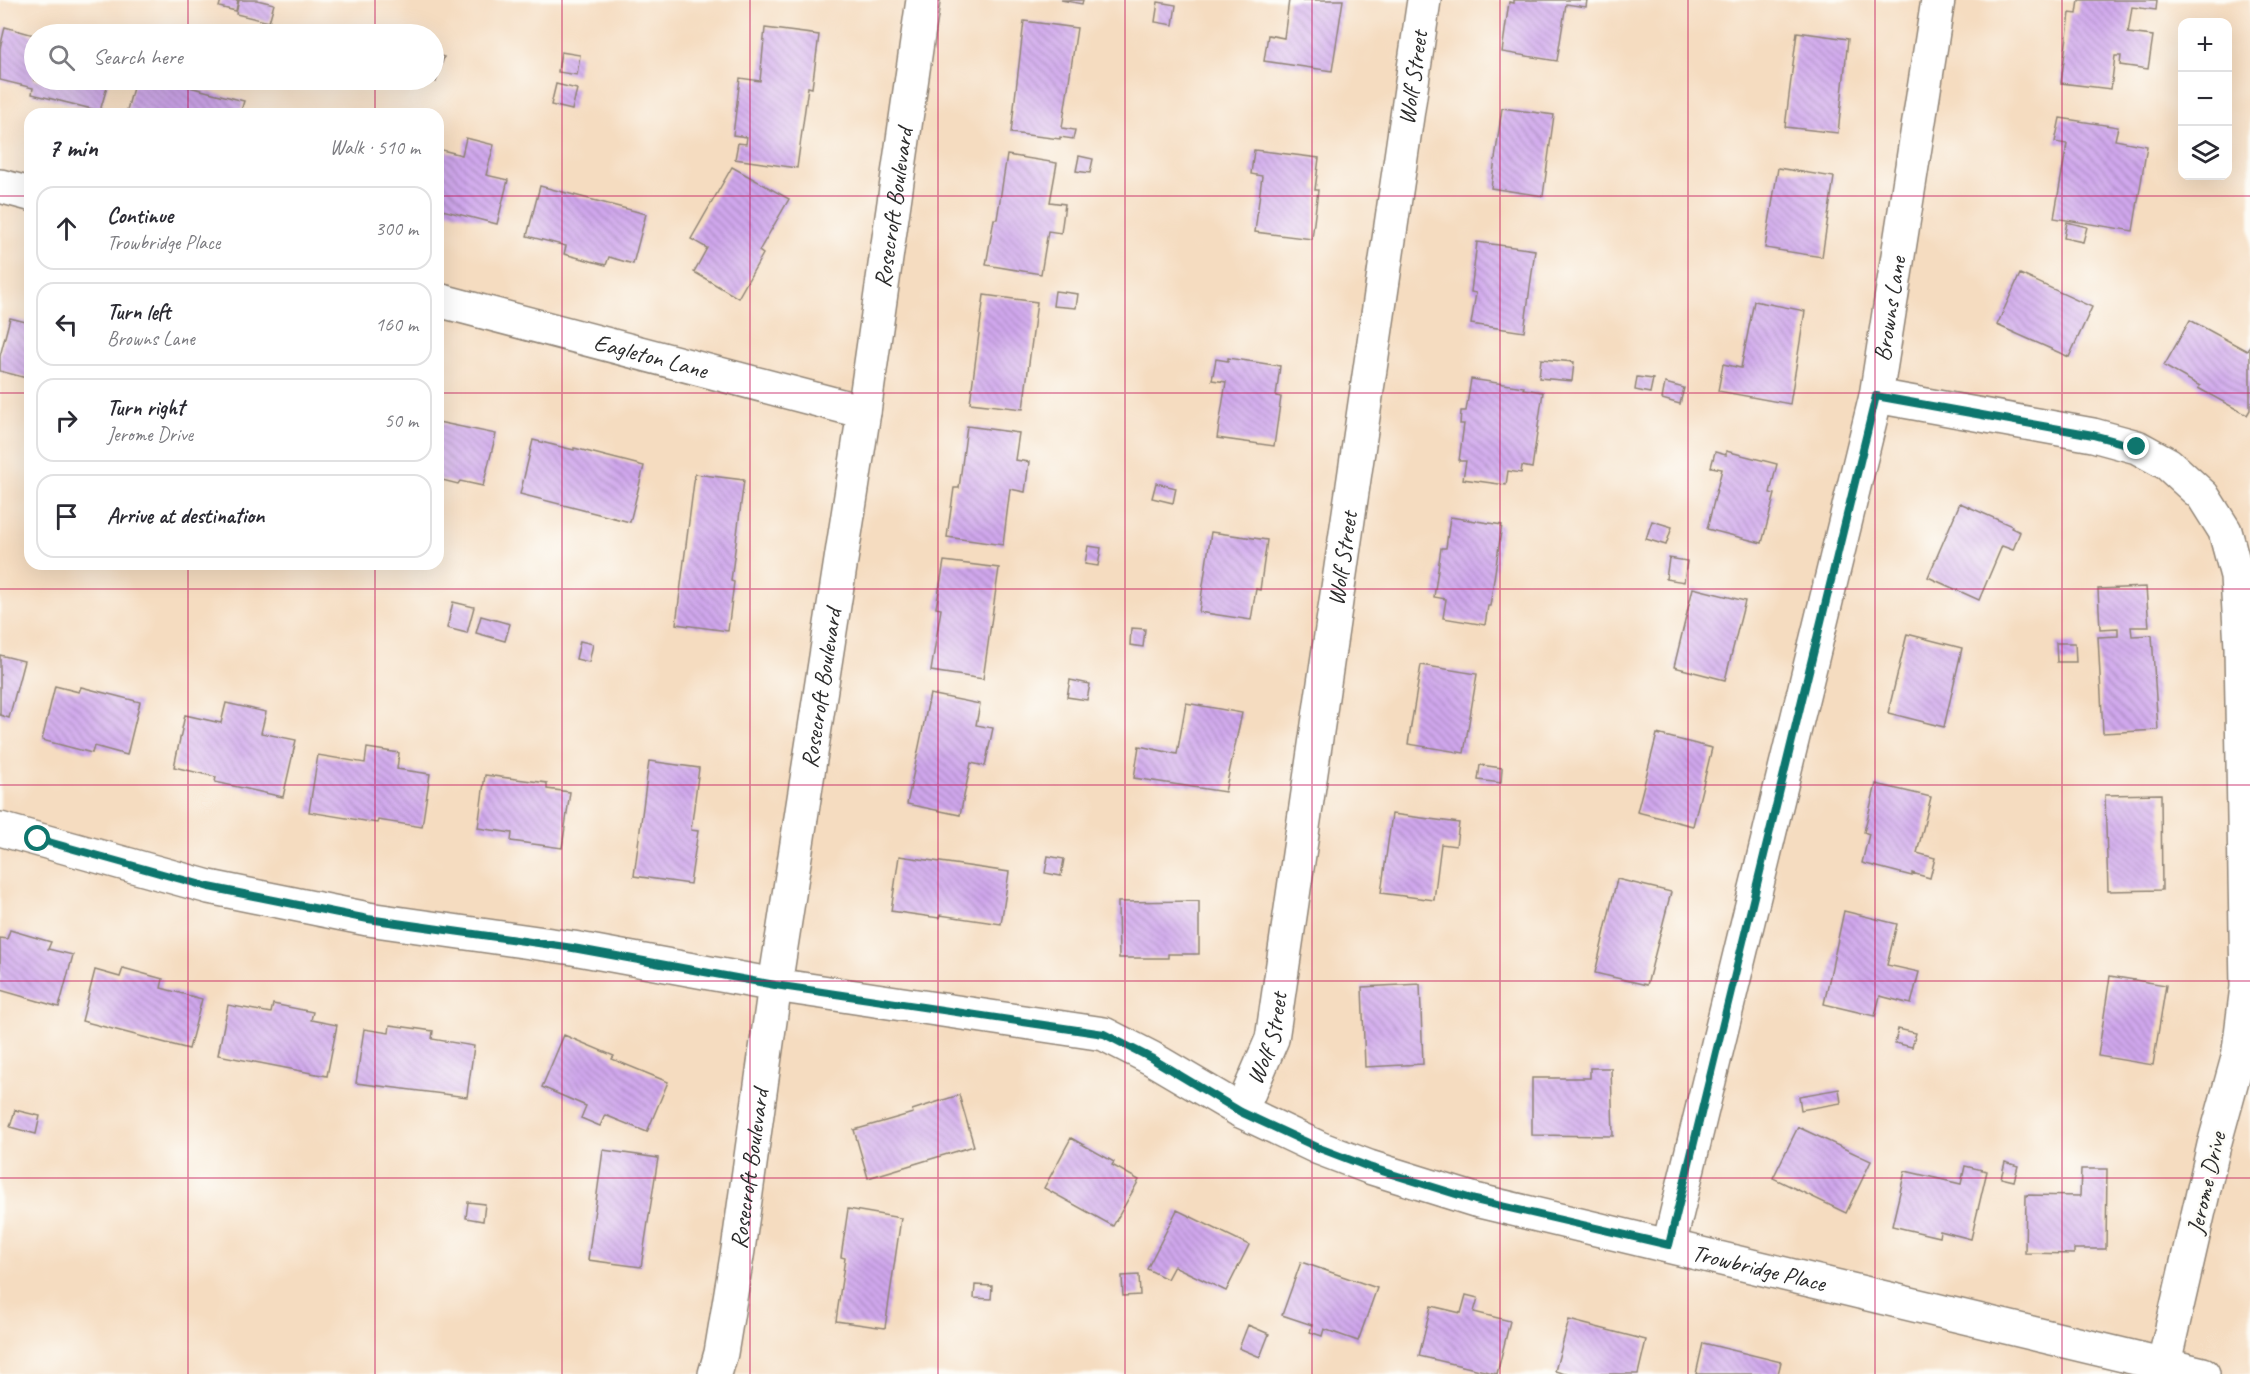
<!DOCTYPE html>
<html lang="en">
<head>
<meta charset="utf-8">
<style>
	body { margin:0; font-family:Caveat,sans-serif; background:#f7f7f7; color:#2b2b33 }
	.controls { position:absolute; right:18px; top:18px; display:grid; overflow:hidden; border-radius:12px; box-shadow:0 6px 24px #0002 }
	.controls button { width:54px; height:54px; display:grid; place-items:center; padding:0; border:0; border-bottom:2px solid #e1e1e2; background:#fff; color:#2b2b33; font:30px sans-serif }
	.stop { position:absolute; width:18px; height:18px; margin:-14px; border:4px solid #0f766e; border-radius:50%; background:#fff }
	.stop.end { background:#0f766e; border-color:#fff; box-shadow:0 2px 6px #0008 }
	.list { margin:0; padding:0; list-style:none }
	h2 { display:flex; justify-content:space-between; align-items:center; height:78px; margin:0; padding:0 24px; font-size:26px }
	h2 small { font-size:20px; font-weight:400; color:#7c7c81 }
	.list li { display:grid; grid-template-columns:39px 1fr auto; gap:18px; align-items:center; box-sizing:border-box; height:84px; margin:0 12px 12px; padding:0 12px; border:2px solid #e1e1e2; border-radius:18px }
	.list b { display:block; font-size:22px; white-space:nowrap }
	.list p { margin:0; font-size:20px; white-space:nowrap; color:#7c7c81 }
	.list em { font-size:20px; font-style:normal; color:#7c7c81 }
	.icon { flex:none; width:33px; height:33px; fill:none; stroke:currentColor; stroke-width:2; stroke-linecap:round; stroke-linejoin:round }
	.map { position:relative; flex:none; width:2250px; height:1374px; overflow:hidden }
	.search { position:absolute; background:#fff; box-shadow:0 6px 24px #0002; left:24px; top:24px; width:420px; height:66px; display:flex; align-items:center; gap:15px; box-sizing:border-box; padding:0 21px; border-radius:33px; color:#7c7c81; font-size:22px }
	.panel { position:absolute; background:#fff; box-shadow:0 6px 24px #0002; left:24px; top:108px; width:420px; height:462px; border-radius:18px }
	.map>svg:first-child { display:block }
	.building { fill:url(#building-back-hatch) }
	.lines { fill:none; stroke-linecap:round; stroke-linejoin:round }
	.street-casing { stroke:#908476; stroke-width:36 }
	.street { stroke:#fff; stroke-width:33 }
	.route { stroke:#0f766e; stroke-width:8 }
	.grid { fill:none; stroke:#c2185b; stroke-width:1.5; stroke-opacity:0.55 }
	.labels { text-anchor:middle; stroke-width:5; stroke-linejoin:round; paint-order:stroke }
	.street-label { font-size:24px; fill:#2b2b2b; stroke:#fdfcf7 }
</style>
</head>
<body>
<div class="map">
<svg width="2250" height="1374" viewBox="0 0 2250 1374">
	<defs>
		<pattern id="building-back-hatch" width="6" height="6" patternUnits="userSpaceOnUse" patternTransform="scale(1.5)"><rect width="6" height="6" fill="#d0a7ed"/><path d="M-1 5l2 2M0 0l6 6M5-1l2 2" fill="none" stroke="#a988c0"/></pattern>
	</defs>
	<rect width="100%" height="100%" fill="#fdfcf7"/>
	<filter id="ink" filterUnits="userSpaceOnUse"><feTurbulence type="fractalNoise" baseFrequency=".0167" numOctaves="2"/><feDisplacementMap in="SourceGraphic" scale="12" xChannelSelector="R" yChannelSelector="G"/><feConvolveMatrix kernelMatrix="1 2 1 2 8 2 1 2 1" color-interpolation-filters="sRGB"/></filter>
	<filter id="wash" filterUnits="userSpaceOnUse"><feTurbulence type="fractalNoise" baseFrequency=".008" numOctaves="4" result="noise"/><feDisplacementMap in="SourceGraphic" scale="24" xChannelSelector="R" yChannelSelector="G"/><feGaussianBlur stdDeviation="1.35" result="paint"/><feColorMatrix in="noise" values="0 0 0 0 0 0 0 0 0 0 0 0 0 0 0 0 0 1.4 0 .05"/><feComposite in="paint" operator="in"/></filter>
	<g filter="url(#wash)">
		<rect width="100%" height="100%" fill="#f5dcc0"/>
		<g id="blocks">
			<path class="building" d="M221 0H238L236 11 219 7Z
				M239 0H257L274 4 269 22 236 14Z
				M1061 0H1083L1082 4Z
				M1289 0H1343L1332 71 1264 61 1268 35 1284 38Z
				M1514 0H1587L1586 7 1566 4 1557 61 1502 52 1509 2 1514 3Z
				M2079 0H2157L2156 10 2132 7 2128 33 2153 36 2148 69 2120 65 2121 56H2115L2111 89 2061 83 2070 13 2077 14Z
				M1158 2 1176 5 1173 25 1155 22Z
				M1024 21 1077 28 1062 128 1075 130 1073 139 1060 137V139L1011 133Z
				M5 27 34 35V80H109L100 111 32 94 33 88 0 80V48Z
				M765 28 819 35 812 88 808 87 797 168 735 159 738 143 746 144 747 137 733 135 740 78 760 81Z
				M1797 32 1848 39 1838 133 1785 127Z
				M561 52 580 55 577 75 558 72Z
				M434 54 444 57 436 82 434 81Z
				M135 80H162L244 101 240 114H126Z
				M556 84 577 89 572 110 551 105Z
				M1502 108 1554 115 1543 196 1491 188Z
				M2060 118 2118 127 2115 140 2147 146 2133 231 2054 218 2067 144 2055 142Z
				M466 138 494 145 486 175 508 180 497 224 438 209V149L462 155Z
				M1254 150 1319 158 1315 190H1318L1312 239 1255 232 1262 176 1251 174Z
				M1007 155 1057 163 1050 202 1065 204 1061 233 1048 231 1041 274 986 265 994 219H997Z
				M1079 156 1093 159 1090 173 1076 171Z
				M732 167 789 199 759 251 763 254 738 298 694 272 707 248 691 239Z
				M1778 168 1834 177 1822 257 1765 248Z
				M540 186 646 214 633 264 609 257 606 265 564 254 566 246 527 236Z
				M2067 222 2087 227 2083 242 2064 238Z
				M1477 242 1535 250 1524 332 1471 324 1476 293 1471 292Z
				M2020 274 2092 307 2069 357 1997 325Z
				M1055 291 1078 294 1076 308 1053 306Z
				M984 295 1037 302 1023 409 970 403Z
				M1754 301 1805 311 1790 404 1718 391 1723 364 1741 368Z
				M10 318 30 323V379L0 371V356Z
				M2190 320 2247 351 2250 345V410L2247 415 2198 388 2200 386 2164 366Z
				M1228 358 1280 366 1276 396 1281 397 1274 446 1217 438 1226 382 1212 380 1216 359 1228 361Z
				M1541 359 1574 362 1572 381 1539 378Z
				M1637 377 1653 379 1650 393 1635 390Z
				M1471 379 1524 387 1523 389 1543 392 1532 468 1522 466 1521 473 1508 471 1506 485 1463 479 1466 461H1459L1464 424H1460L1461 411H1466Z
				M1665 383 1684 388 1680 404 1662 399Z
				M438 422 496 434 483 486 460 481 458 484 438 479Z
				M967 426 1019 433 1015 460 1029 462 1025 492 1010 489 1003 545 947 537 954 488H959Z
				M533 440 574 450V448L644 466 630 522 520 494Z
				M1726 451 1777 464 1770 493 1775 494 1762 543 1707 529 1722 469 1711 467 1715 452 1726 455Z
				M695 474 744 480 731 581 734 582 728 631 676 624Z
				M1156 483 1176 488 1173 503 1152 498Z
				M1960 503 2012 526 2011 528 2020 532 2013 550 2002 546 1979 600 1928 577Z
				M1450 517 1502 525 1490 606H1488L1485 625 1443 618 1446 599 1434 597 1441 548H1446Z
				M1652 521 1672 527 1666 545 1646 539Z
				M1211 532 1267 540 1260 590 1256 589 1251 620 1199 612Z
				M1088 546 1101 548 1098 566 1085 564Z
				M1669 558 1687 561 1684 582 1666 579Z
				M944 561 999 568 983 679 931 671 941 609 936 608Z
				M2146 587 2149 627H2131L2132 636 2152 635 2158 730 2103 733 2098 637 2118 636V628L2100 629 2098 589Z
				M1693 588 1745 601 1725 680 1674 667Z
				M453 602 474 607 467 633 447 628Z
				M481 616 510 624 505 641 476 633Z
				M1131 628 1145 629 1143 647 1130 645Z
				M1907 634 1962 648 1944 727 1888 713Z
				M580 641 593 644 589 662 576 659Z
				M2056 643H2075L2076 662H2057Z
				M0 655 24 661 9 718 0 715Z
				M1421 665 1477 674 1464 753 1408 744Z
				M1070 680 1090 684 1087 700 1067 697Z
				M55 686 79 692 81 687 140 702 127 755 94 746 92 753 42 740Z
				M930 694 980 704 976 725 993 728 985 766 971 763 960 815 907 804Z
				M226 703 266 712 261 733 296 740 283 797 215 782 216 777 174 767 185 715 221 723Z
				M1186 703 1242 713 1225 792 1134 778 1139 746 1177 754Z
				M1657 734 1712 748 1693 826 1637 812Z
				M367 748 399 753 397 769 430 774 422 827 378 820 377 823 309 812 318 755 365 763Z
				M649 761 699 768 691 830 698 831 690 884 634 876Z
				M1480 765 1502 768 1501 783 1478 780Z
				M485 775 547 783V789L570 792 562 848 511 841 512 833 478 828Z
				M1876 784 1931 797 1917 853 1935 858 1930 878 1912 873V876L1862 863 1869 834 1864 832Z
				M2161 794 2162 890 2108 891 2105 795Z
				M1392 814 1459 823 1456 846 1441 844 1434 900 1381 893Z
				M899 856 1009 872 1001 924 940 915 939 918 891 911Z
				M1048 856 1064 859 1061 876 1045 873Z
				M1617 879 1671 892 1647 985 1595 973Z
				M1199 901V954H1168V958H1119L1118 902Z
				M1844 911 1897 924 1887 965 1919 972 1911 1004 1880 996 1875 1016 1824 1004Z
				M10 930 51 942 48 949 73 955 59 1007 0 990V938L7 939Z
				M123 968 163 979 161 988 202 999 189 1049 82 1021 95 970 120 977Z
				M2110 976 2166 985 2153 1065 2098 1056Z
				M1420 984 1423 1064 1365 1067 1362 987Z
				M273 1004 313 1012 311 1020 337 1025 327 1076 218 1055 228 1005 271 1013Z
				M390 1025 433 1031 432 1039 474 1046 467 1097 356 1083 364 1029 389 1033Z
				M1898 1029 1916 1033 1912 1047 1895 1043Z
				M564 1035 614 1056 612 1059 668 1082 647 1132 605 1115 600 1126 581 1118 586 1106 542 1087Z
				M1590 1068H1611L1613 1136 1532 1135V1078H1590Z
				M1839 1089 1841 1103 1801 1110 1799 1096Z
				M959 1095 974 1146 868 1178 854 1130 913 1113 912 1110Z
				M15 1110 40 1116 36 1134 10 1127Z
				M1798 1127 1871 1161 1846 1213 1773 1178Z
				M1071 1138 1114 1162 1112 1165 1139 1180 1113 1226 1044 1188Z
				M603 1150 658 1158 641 1267 588 1260Z
				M2005 1162 2018 1166 2014 1181 2001 1178Z
				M1965 1166 1987 1171 1971 1239 1940 1231 1939 1237 1892 1226 1905 1171 1961 1184Z
				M2081 1169H2107L2106 1249H2074V1254L2025 1253 2026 1195 2080 1196Z
				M468 1202 485 1204 483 1221 466 1218Z
				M848 1209 901 1218 885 1328 836 1321 845 1258 841 1257Z
				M1177 1210 1249 1245 1226 1291 1174 1266 1167 1279 1147 1269Z
				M1301 1262 1377 1288 1358 1341 1324 1329 1322 1336 1310 1332 1312 1325 1282 1315Z
				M1139 1275 1140 1295 1123 1296 1122 1276Z
				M975 1285 992 1286 991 1299 974 1298Z
				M1466 1295 1478 1298 1474 1312 1510 1321 1497 1374 1419 1356 1431 1306 1461 1313Z
				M1569 1320 1646 1340 1638 1374H1565L1555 1371Z
				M1248 1325 1269 1334 1260 1357 1239 1348Z
				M1703 1343 1781 1362 1778 1374H1696Z"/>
		</g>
	</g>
	<g filter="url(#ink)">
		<use href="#blocks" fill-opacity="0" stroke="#908476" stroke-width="1.5"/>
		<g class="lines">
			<g class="street-casing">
				<g id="street">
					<path d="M0 186 30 194"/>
					<path id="s1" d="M438 300 864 412"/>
					<path d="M1876 396 2093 435 2137 447 2168 464 2203 496 2225 531 2237 576 2241 647 2247 987 2238 1058 2214 1145 2164 1363"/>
					<path id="s2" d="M0 829 209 887 368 919 573 948 775 985 1104 1034 1151 1058 1241 1111 1319 1148 1369 1167 1475 1200 2203 1374"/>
					<path id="s3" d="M1241 1111 1272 1039 1424 0"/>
					<path id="s4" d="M1669 1245 1876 396 1938 0"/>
					<path id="s5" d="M715 1374 721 1353 738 1250 775 985 864 412 923 0"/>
				</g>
			</g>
			<use href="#street" class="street"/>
		</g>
	</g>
	<g class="lines" filter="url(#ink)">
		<path class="route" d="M38 839 209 887 368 919 573 948 775 985 1104 1034 1151 1058 1241 1112 1319 1148 1369 1167 1475 1200 1669 1245 1876 396 2093 435 2137 447"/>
	</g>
	<path class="grid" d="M188 0V34M375 0V34M562 0V1374M750 0V1374M938 0V1374M1125 0V1374M1312 0V1374M1500 0V1374M1688 0V1374M1875 0V1374M2062 0V1374M188 80V114M375 80V114M0 196H30M438 196H2250M0 393H30M438 393H2250M188 564V1374M375 564V1374M0 589H2250M0 785H2250M0 981H2250M0 1178H2250"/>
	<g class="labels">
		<g class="street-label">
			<text dy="8" stroke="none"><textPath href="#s3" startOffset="1050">Wolf Street</textPath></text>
			<text dy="8" stroke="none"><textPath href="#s5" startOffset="1180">Rosecroft Boulevard</textPath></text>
			<text dy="8" stroke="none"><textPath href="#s4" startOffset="962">Browns Lane</textPath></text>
			<text dy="8" stroke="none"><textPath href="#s1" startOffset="220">Eagleton Lane</textPath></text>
			<text dy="8" stroke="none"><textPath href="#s3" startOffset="564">Wolf Street</textPath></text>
			<text dy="8" stroke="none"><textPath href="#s5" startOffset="694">Rosecroft Boulevard</textPath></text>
			<text dy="8" stroke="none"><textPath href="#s3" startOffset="78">Wolf Street</textPath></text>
			<text dy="8" stroke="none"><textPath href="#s5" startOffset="208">Rosecroft Boulevard</textPath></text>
			<text transform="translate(2206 1183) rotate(-77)" y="8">Jerome Drive</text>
			<text dy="8" stroke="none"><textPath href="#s2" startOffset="1824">Trowbridge Place</textPath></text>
		</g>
	</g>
</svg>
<div class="controls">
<button>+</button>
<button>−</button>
<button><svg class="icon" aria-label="layers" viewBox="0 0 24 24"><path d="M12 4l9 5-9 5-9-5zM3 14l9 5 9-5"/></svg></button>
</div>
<div class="stop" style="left:38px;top:839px"></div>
<div class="stop end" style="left:2137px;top:447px"></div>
<div class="search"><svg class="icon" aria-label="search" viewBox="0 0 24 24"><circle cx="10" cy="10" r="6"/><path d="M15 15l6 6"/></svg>Search here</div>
<section class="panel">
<h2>7 min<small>Walk · 510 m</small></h2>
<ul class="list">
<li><svg class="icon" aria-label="ahead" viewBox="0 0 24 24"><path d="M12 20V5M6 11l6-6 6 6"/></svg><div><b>Continue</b><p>Trowbridge Place</p></div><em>300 m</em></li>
<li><svg class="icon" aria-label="left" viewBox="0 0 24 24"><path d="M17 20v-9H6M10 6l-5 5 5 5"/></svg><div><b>Turn left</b><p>Browns Lane</p></div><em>160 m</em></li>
<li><svg class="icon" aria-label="right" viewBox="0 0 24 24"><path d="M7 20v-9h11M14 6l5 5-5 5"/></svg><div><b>Turn right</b><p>Jerome Drive</p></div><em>50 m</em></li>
<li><svg class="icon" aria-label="arrive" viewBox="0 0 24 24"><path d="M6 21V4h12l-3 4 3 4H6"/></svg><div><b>Arrive at destination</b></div></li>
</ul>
</section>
</div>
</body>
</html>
